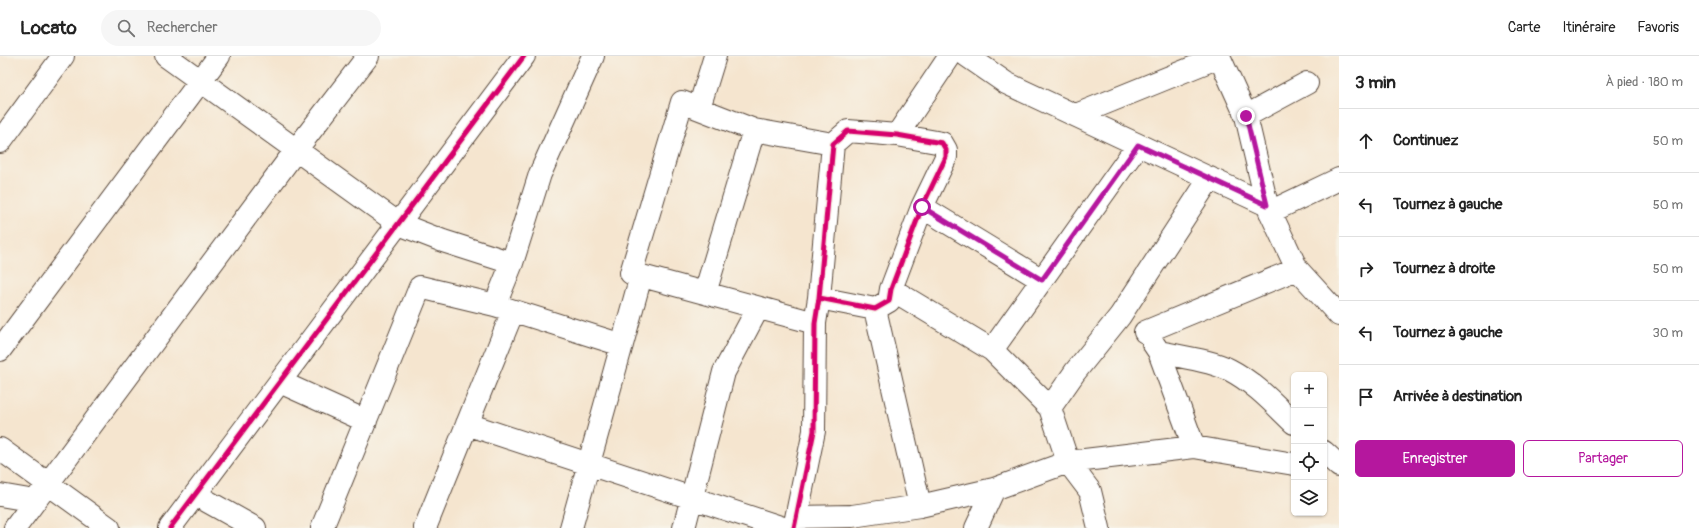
<!DOCTYPE html>
<html lang="fr">
<head>
<meta charset="utf-8">
<style>
	body { margin:0; font-family:Pangolin,sans-serif; background:#f6f6f6; color:#222 }
	.controls { position:absolute; right:12px; bottom:12px; display:grid; overflow:hidden; border-radius:6px; box-shadow:0 1px 3px #0004 }
	.controls button { width:36px; height:36px; display:grid; place-items:center; padding:0; border:0; border-bottom:1px solid #e0e0e0; background:#fff; color:#222; font:20px sans-serif }
	.stop { position:absolute; width:12px; height:12px; margin:-9px; border:3px solid #b5179e; border-radius:50%; background:#fff }
	.stop.end { background:#b5179e; border-color:#fff; box-shadow:0 1px 4px #0008 }
	.list { margin:0; padding:0; list-style:none }
	h2 { display:flex; justify-content:space-between; align-items:center; height:52px; margin:0; padding:0 16px; font-size:17px }
	h2 small { font-size:13px; font-weight:400; color:#767676 }
	.list li { display:grid; grid-template-columns:26px 1fr auto; gap:12px; align-items:center; box-sizing:border-box; height:64px; padding:0 16px; border-top:1px solid #e0e0e0 }
	.list b { display:block; font-size:15px; white-space:nowrap }
	.list em { font-size:13px; font-style:normal; color:#767676 }
	.actions { display:flex; gap:8px; padding:12px 16px }
	.actions a { flex:1; padding:9px 0; border:1px solid #b5179e; border-radius:6px; text-align:center; font-size:14px; color:#b5179e }
	.actions .main { background:#b5179e; color:#fff }
	.icon { flex:none; width:22px; height:22px; fill:none; stroke:currentColor; stroke-width:2; stroke-linecap:round; stroke-linejoin:round }
	.map { position:relative; flex:none; width:1339px; height:472px; overflow:hidden }
	header { display:flex; align-items:center; gap:24px; box-sizing:border-box; height:56px; padding:0 20px; background:#fff; border-bottom:1px solid #e0e0e0 }
	header strong { font-size:19px }
	nav { display:flex; gap:22px; margin-inline-start:auto; font-size:14px }
	.search { width:280px; height:36px; background:#f6f6f6; display:flex; align-items:center; gap:10px; box-sizing:border-box; padding:0 14px; border-radius:22px; color:#767676; font-size:15px }
	main { display:flex }
	aside { flex:1; background:#fff }
	.map>svg:first-child { display:block }
	.lines { fill:none; stroke-linecap:round; stroke-linejoin:round }
	.street-casing { stroke:#574639; stroke-width:24 }
	.secondary-casing { stroke:#574639; stroke-width:24 }
	.street { stroke:#fff; stroke-width:22 }
	.secondary { stroke:#fff; stroke-width:22 }
	.cycleway-casing { stroke:#f7f3e8; stroke-width:8 }
	.cycleway { stroke:#d6006c; stroke-width:5 }
	.route { stroke:#b5179e; stroke-width:5 }
</style>
</head>
<body>
<header>
<strong>Locato</strong>
<div class="search"><svg class="icon" aria-label="search" viewBox="0 0 24 24"><circle cx="10" cy="10" r="6"/><path d="M15 15l6 6"/></svg>Rechercher</div>
<nav><a>Carte</a><a>Itinéraire</a><a>Favoris</a></nav>
</header>
<main>
<div class="map">
<svg width="1339" height="472" viewBox="0 0 1339 472">
	<rect width="100%" height="100%" fill="#f7f3e8"/>
	<filter id="ink" filterUnits="userSpaceOnUse"><feTurbulence type="fractalNoise" baseFrequency=".025" numOctaves="2"/><feDisplacementMap in="SourceGraphic" scale="8" xChannelSelector="R" yChannelSelector="G"/><feConvolveMatrix kernelMatrix="1 2 1 2 8 2 1 2 1" color-interpolation-filters="sRGB"/></filter>
	<filter id="wash" filterUnits="userSpaceOnUse"><feTurbulence type="fractalNoise" baseFrequency=".012" numOctaves="4" result="noise"/><feDisplacementMap in="SourceGraphic" scale="16" xChannelSelector="R" yChannelSelector="G"/><feGaussianBlur stdDeviation="0.9" result="paint"/><feColorMatrix in="noise" values="0 0 0 0 0 0 0 0 0 0 0 0 0 0 0 0 0 1.4 0 .05"/><feComposite in="paint" operator="in"/></filter>
	<g filter="url(#wash)">
		<rect width="100%" height="100%" fill="#f5e5cf"/>
	</g>
	<g filter="url(#ink)">
		<g class="lines">
			<g class="street-casing">
				<path id="street" d="M166 0 399 168 443 185 512 207
					M967 0 1006 27 1267 149
					M1219 0 1246 60 1267 149 1297 213 1339 259
					M699 52 715 0
					M1076 59 1219 1
					M1246 60 1307 27
					M897 79 950 0
					M0 86 63 0
					M922 151 1042 224
					M1270 156 1339 123
					M891 233 992 294 1050 352 1068 406 1090 435 1099 472
					M705 237 754 74
					M495 249 512 207 540 118 593 0
					M875 253 920 450
					M815 267 631 217 682 46 754 74 833 88
					M1145 276 1297 213
					M1153 287 1159 296 1194 391
					M0 294 219 0
					M992 294 1138 89
					M1159 296C1181 301 1210 304 1230 314 1255 327 1274 348 1294 367
					M280 326 366 365
					M1050 352 1075 316 1120 260 1210 122
					M467 368 783 472
					M0 393 109 472
					M1324 396 1339 410
					M0 439 35 445
					M797 461 852 460 920 450 994 433 1068 406 1194 391 1294 408
					M15 472 296 94 368 0
					M322 472 420 231 495 249 622 289
					M425 472 513 255
					M571 472 641 220
					M684 472 724 316 758 252
					M794 472 814 375 815 267 819 242 833 88 848 75 897 79 942 87 946 94V101L922 151 891 233 889 245 875 253 819 242
					M976 472 994 433"/>
			</g>
			<g class="secondary-casing">
				<path id="secondary" d="M196 439 255 472
					M170 472 524 0"/>
			</g>
			<use href="#street" class="street"/>
			<use href="#secondary" class="secondary"/>
			<g class="cycleway-casing">
				<path id="cycleway" d="M170 472 524 0
					M794 472 814 375 815 267 819 242 833 88 848 75 897 79 942 87 946 94V101L922 151 891 233 889 245 875 253 819 242"/>
			</g>
			<use href="#cycleway" class="cycleway"/>
		</g>
	</g>
	<g class="lines" filter="url(#ink)">
		<path class="route" d="M922 151 1042 224 1138 89 1267 149 1246 60"/>
	</g>
</svg>
<div class="controls">
<button>+</button>
<button>−</button>
<button><svg class="icon" aria-label="locate" viewBox="0 0 24 24"><circle cx="12" cy="12" r="6"/><path d="M12 2v4M12 18v4M2 12h4M18 12h4"/></svg></button>
<button><svg class="icon" aria-label="layers" viewBox="0 0 24 24"><path d="M12 4l9 5-9 5-9-5zM3 14l9 5 9-5"/></svg></button>
</div>
<div class="stop" style="left:922px;top:151px"></div>
<div class="stop end" style="left:1246px;top:60px"></div>
</div>
<aside>
<h2>3 min<small>À pied · 180 m</small></h2>
<ul class="list">
<li><svg class="icon" aria-label="ahead" viewBox="0 0 24 24"><path d="M12 20V5M6 11l6-6 6 6"/></svg><div><b>Continuez</b></div><em>50 m</em></li>
<li><svg class="icon" aria-label="left" viewBox="0 0 24 24"><path d="M17 20v-9H6M10 6l-5 5 5 5"/></svg><div><b>Tournez à gauche</b></div><em>50 m</em></li>
<li><svg class="icon" aria-label="right" viewBox="0 0 24 24"><path d="M7 20v-9h11M14 6l5 5-5 5"/></svg><div><b>Tournez à droite</b></div><em>50 m</em></li>
<li><svg class="icon" aria-label="left" viewBox="0 0 24 24"><path d="M17 20v-9H6M10 6l-5 5 5 5"/></svg><div><b>Tournez à gauche</b></div><em>30 m</em></li>
<li><svg class="icon" aria-label="arrive" viewBox="0 0 24 24"><path d="M6 21V4h12l-3 4 3 4H6"/></svg><div><b>Arrivée à destination</b></div></li>
</ul>
<div class="actions"><a class="main">Enregistrer</a><a>Partager</a></div>
</aside>
</main>
</body>
</html>
